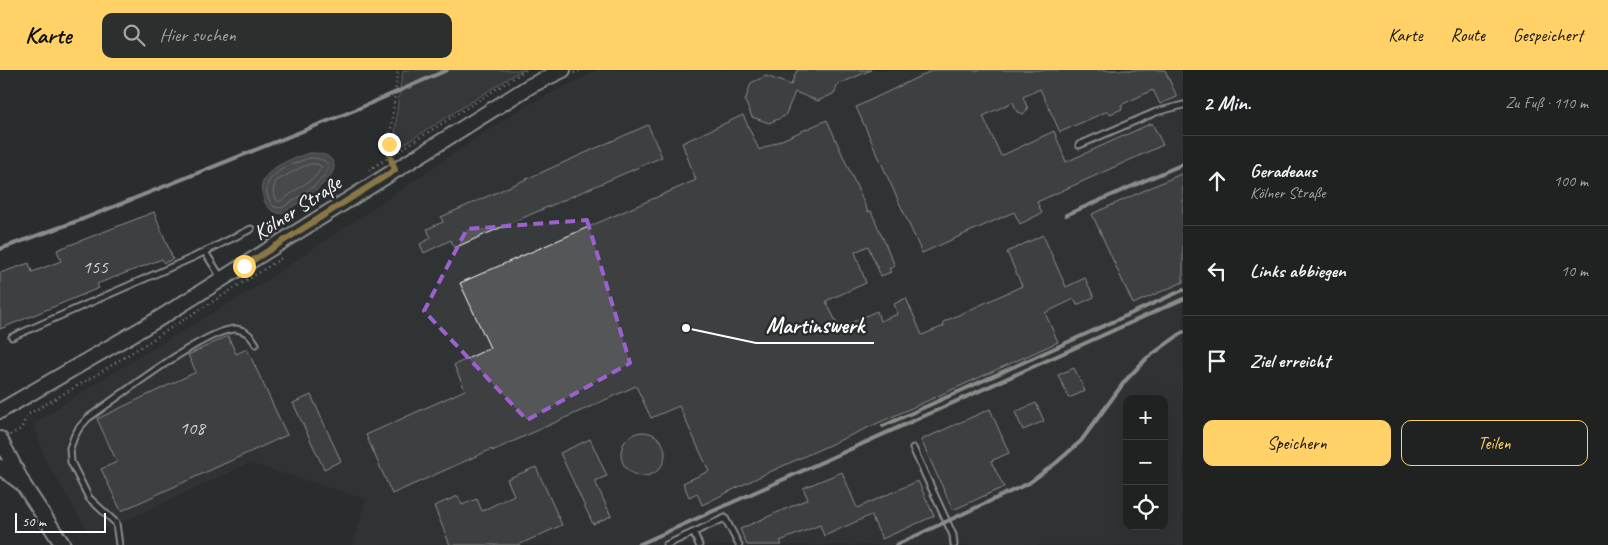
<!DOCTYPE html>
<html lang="de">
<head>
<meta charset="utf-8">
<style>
	body { margin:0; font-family:Caveat,sans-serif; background:#2d2f2f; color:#f1f3f6 }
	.controls { position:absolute; right:15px; bottom:15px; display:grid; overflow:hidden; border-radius:10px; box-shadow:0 5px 20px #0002 }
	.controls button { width:45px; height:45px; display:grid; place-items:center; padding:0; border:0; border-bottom:1px solid #3d3f40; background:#202222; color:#f1f3f6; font:25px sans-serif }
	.scale { position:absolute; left:15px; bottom:12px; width:91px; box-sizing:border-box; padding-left:5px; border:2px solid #fff; border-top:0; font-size:14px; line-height:18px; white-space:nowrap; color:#fff; -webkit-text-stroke:4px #2a2d2e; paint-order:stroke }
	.stop { position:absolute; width:15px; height:15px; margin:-11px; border:4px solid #ffd166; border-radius:50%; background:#fff }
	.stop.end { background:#ffd166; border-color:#fff; box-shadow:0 1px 5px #0008 }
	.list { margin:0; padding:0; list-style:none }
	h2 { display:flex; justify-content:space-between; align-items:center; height:65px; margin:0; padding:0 20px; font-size:21px }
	h2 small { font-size:16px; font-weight:400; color:#a2a4a5 }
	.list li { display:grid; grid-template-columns:32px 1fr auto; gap:15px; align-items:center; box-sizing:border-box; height:90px; padding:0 20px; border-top:1px solid #3d3f40 }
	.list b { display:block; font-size:19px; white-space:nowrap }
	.list p { margin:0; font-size:16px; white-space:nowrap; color:#a2a4a5 }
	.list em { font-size:16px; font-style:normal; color:#a2a4a5 }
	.actions { display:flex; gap:10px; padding:15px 20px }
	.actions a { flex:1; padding:11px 0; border:1px solid #ffd166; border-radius:10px; text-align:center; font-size:18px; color:#ffd166 }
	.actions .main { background:#ffd166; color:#111 }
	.icon { flex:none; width:28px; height:28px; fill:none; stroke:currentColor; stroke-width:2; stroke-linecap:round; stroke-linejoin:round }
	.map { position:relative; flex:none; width:1183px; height:475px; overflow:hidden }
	header { display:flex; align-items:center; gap:30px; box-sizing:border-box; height:70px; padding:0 25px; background:#ffd166; color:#111 }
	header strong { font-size:24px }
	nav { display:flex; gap:28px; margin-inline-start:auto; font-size:18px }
	.search { width:350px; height:45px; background:#2d2f2f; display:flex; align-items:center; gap:12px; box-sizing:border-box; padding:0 18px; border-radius:10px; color:#a2a4a5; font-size:19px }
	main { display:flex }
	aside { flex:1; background:#202222 }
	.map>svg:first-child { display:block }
	.built { fill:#373a3b; fill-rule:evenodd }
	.green { fill:#414445; stroke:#a0a2a2 }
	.water { fill:#6a6c6d; stroke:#a6a7a7 }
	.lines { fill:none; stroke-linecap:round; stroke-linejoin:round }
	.shore { stroke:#c3c4c5; stroke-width:1 }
	.building { fill:#555758; stroke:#fff }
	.lane-casing { stroke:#fff; stroke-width:9 }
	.secondary-casing { stroke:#fff; stroke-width:18 }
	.path { stroke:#fff; stroke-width:2.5; stroke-dasharray:1 4; stroke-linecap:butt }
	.lane { stroke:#2a2d2e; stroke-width:5 }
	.secondary { stroke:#2a2d2e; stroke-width:14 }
	.rail { stroke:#fff; stroke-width:4 }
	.route { stroke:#ffd166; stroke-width:6 }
	.marked { fill:none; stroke:#9c61cf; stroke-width:4; stroke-dasharray:10 6; stroke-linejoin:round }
	.labels { text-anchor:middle; stroke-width:5; stroke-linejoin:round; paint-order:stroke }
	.number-label { font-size:19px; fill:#d4d5d5 }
	.street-label { font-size:21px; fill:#fff; stroke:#2a2d2e }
	.leader { fill:none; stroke:#fff; stroke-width:2 }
	.callout-dot { fill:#fff; stroke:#2a2d2e; stroke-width:2 }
	.callout-label { font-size:22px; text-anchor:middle; font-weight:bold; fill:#fff; stroke:#2a2d2e; stroke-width:5; stroke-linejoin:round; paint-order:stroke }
</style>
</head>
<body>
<header>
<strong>Karte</strong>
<div class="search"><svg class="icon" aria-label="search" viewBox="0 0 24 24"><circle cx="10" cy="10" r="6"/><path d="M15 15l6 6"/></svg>Hier suchen</div>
<nav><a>Karte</a><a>Route</a><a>Gespeichert</a></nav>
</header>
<main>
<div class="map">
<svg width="1183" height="475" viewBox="0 0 1183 475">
	<rect width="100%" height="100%" fill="#2a2d2e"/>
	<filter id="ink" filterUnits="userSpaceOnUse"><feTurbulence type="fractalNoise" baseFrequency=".02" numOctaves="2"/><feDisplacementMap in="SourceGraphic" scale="10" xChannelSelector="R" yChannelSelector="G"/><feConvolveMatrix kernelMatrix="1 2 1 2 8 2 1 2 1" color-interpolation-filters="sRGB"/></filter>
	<g filter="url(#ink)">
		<path class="built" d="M597 0H1183V475H353L366 429 249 393 134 447 90 464 45 389 34 353 116 301 261 214 517 41ZM1127 329H1164V456H1127Z"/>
		<path class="green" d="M406 0H524L515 4 395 80C395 53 398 28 403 1Z"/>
		<path class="water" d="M309 83C318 83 328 83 333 92 342 108 293 136 282 144 271 141 266 138 263 127 254 101 290 89 309 83Z"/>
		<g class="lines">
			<path class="shore" d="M310 88C318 88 325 89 329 96 325 113 296 128 282 138L274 137C251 109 287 95 310 88Z
				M311 94H317L322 97 316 106 281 131H277L273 121 276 111 302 97Z"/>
		</g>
		<path class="building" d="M797 0H871L837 15 835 23 818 31 795 22 785 46 769 53 752 47 745 31 751 13 766 6 791 15Z
			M933 0H1165L1177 27 1160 34 1153 20 1121 35 1122 39 1110 44 1108 41 1060 62 1040 19 1023 27 1028 39 1024 44 1017 42 1013 32 983 46 1001 86 1054 61 1066 92 1152 53 1163 75 1037 132 1042 143 1020 154 1014 142 922 183 856 37Z
			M743 45 759 80 827 50 868 142 871 141 895 196 889 199 891 202 881 206 868 176 855 182 866 213 826 231 839 258 877 241 880 251 898 244 894 234 906 228 922 265 944 256 943 252 1022 216 1007 182 1043 165 1066 217 1085 208 1094 227 1077 235 1074 229 1045 243 1058 272 765 404 702 435 697 423 689 427 683 413 709 401 679 336 651 348 636 316 492 381V379L392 424 366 365 465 320 454 295 490 278 460 213 696 110 682 73Z
			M648 55 662 87 454 178 451 170 424 183 420 174 431 168 427 159 443 152 441 147Z
			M1183 103V212L1133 234 1092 144Z
			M154 142 173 189 164 193 162 189 97 214 99 218 0 259V203L29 193 32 202 61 191 57 180Z
			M228 266 236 284 247 279 287 365 121 441 101 399 117 392 97 349 196 302 188 285Z
			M1074 298 1085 321 1069 328 1058 305Z
			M311 325 341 391 324 399 293 333Z
			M1036 333 1044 351 1023 360 1015 342Z
			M990 339 1009 383 991 391 1004 417 953 440 921 370Z
			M621 384a22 22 0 1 1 44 0a22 22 0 1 1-44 0Z
			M590 369 607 406 595 411 611 446 593 454 560 383Z
			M536 397 562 455 518 475H450L434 436 458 426 462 435 477 429 482 441 514 425 507 409Z
			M842 402 857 438 918 411 934 446 882 469 871 445 824 466 820 455 780 471 782 475H747L740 459 808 429 803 418Z"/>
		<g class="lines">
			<g class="lane-casing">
				<path id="lane" d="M1079 75 1156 42 1183 35
					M205 182 222 209
					M12 267 194 187 251 159
					M913 378 953 465 954 475
					M694 463 699 475
					M119 475 116 453 89 428 71 392 70 378 74 367 79 358 88 348C116 329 206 258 236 259 246 260 251 266 256 274
					M666 475 725 448 739 475"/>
			</g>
			<g class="secondary-casing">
				<path id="secondary" d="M0 341 155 251 530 16 563 0
					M0 369 24 416 63 475
					M0 397 20 412"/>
			</g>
			<path class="path" d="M574 3 581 0
				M391 88 389 74 398 0
				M369 100 526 0
				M10 365 21 359 27 345 96 305 282 188"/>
			<use href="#lane" class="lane"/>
			<use href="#secondary" class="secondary"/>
			<path class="rail" d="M1066 145 1183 94
				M0 179 83 149 355 40 447 0
				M883 356 1183 220
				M638 475 1183 229
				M896 475 1029 413 1056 393 1081 371 1125 311 1147 288 1183 262"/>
		</g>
	</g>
	<g class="lines" filter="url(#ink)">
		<path class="route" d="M244 196 395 100 390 86 389 74"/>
	</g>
	<path d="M0 0H1183V475H0ZM587 150 630 293 527 350 424 241 467 159Z" fill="#2a2d2e" fill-opacity=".55" fill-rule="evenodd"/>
	<path class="marked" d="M587 150 630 293 527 350 424 241 467 159Z"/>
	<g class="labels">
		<g class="number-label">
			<text x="95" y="203">155</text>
			<text x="192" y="364">108</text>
		</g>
		<g class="street-label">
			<text transform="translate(297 138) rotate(-33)" y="7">Kölner Straße</text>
		</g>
	</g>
	<path class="leader" d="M686 258L756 273H874"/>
	<circle class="callout-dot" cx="686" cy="258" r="5"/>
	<g class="callout-label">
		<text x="815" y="263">Martinswerk</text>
	</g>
</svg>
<div class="controls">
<button>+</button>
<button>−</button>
<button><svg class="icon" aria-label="locate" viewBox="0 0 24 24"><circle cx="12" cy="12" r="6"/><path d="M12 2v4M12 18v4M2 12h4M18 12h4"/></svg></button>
</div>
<div class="scale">50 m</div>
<div class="stop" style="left:244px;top:196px"></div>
<div class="stop end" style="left:389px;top:74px"></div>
</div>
<aside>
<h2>2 Min.<small>Zu Fuß · 110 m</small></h2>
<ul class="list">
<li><svg class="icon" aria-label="ahead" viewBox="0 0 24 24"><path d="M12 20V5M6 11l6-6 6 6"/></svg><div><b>Geradeaus</b><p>Kölner Straße</p></div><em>100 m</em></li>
<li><svg class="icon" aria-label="left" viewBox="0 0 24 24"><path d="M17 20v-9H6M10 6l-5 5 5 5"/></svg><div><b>Links abbiegen</b></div><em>10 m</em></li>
<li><svg class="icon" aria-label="arrive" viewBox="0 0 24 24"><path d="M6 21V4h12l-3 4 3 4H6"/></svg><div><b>Ziel erreicht</b></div></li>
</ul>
<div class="actions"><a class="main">Speichern</a><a>Teilen</a></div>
</aside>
</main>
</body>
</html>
